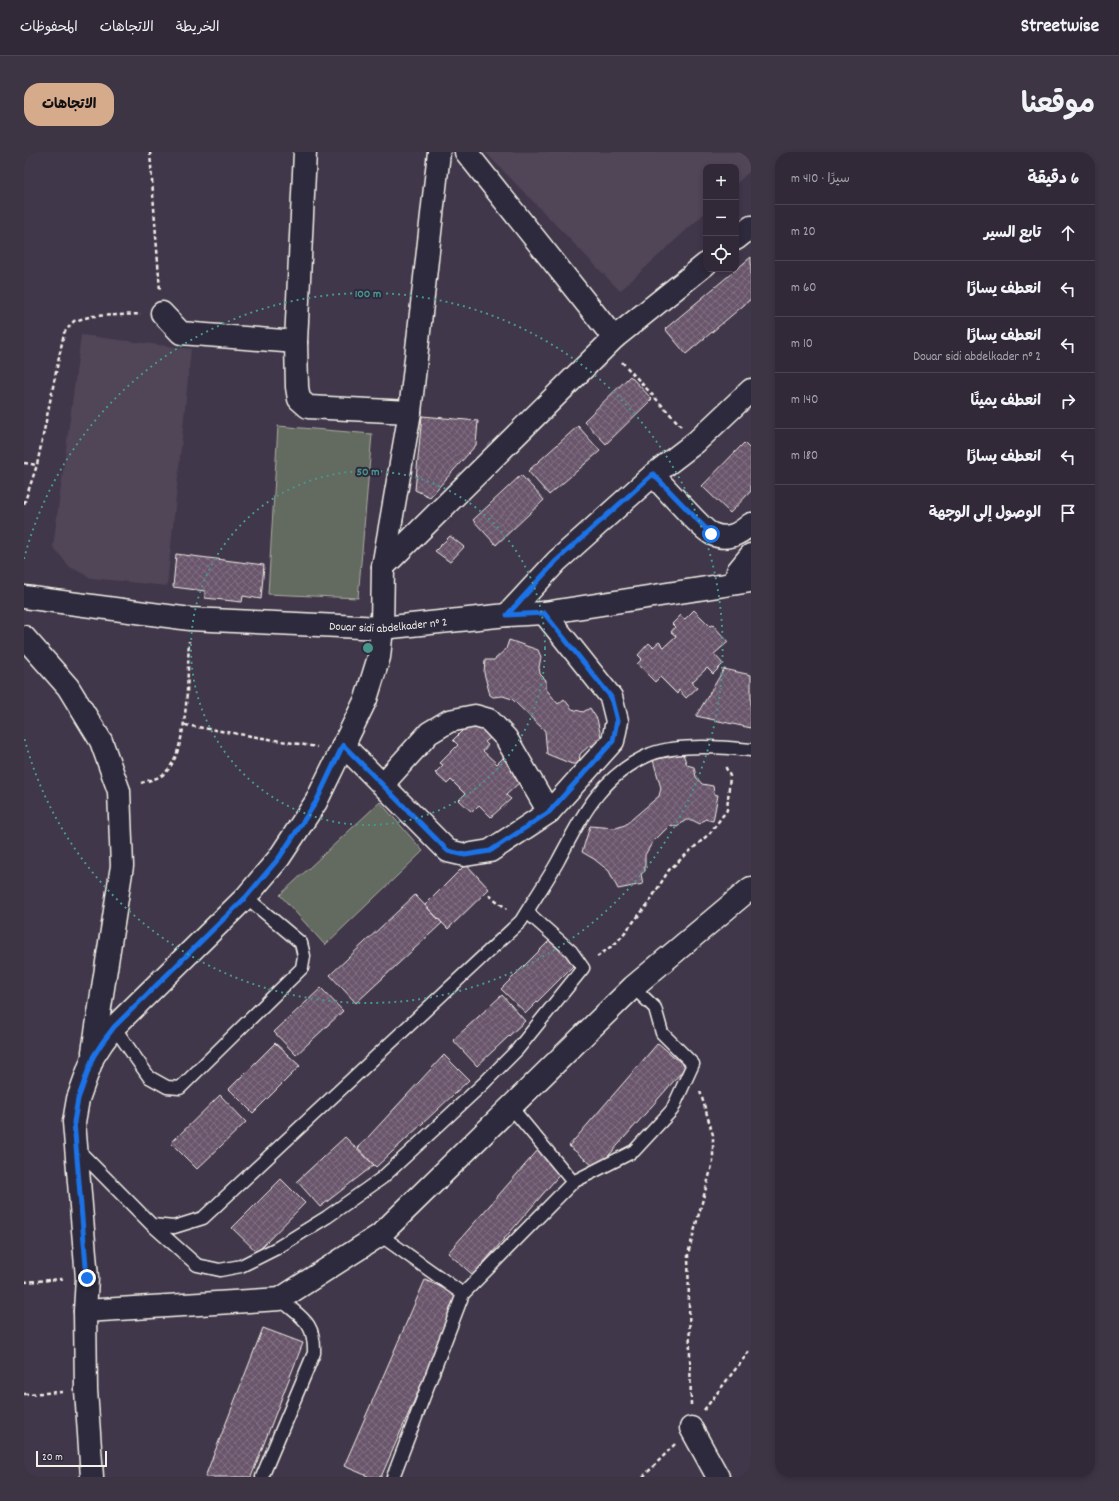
<!DOCTYPE html>
<html lang="ar">
<head>
<meta charset="utf-8">
<style>
	body { margin:0; font-family:Dekko,"Playpen Sans Arabic",sans-serif; background:#3d3543; color:#f1f3f6; direction:rtl }
	.controls { position:absolute; right:12px; top:12px; display:grid; overflow:hidden; border-radius:8px; box-shadow:0 2px 6px #0003 }
	.controls button { width:36px; height:36px; display:grid; place-items:center; padding:0; border:0; border-bottom:1px solid #4c4553; background:#312938; color:#f1f3f6; font:20px sans-serif }
	.scale { position:absolute; left:12px; bottom:10px; width:71px; box-sizing:border-box; padding-left:4px; border:2px solid #f4f1e8; border-top:0; font-size:11px; line-height:14px; white-space:nowrap; color:#f4f1e8; -webkit-text-stroke:3px #2f2a3d; paint-order:stroke }
	.stop { position:absolute; width:12px; height:12px; margin:-9px; border:3px solid #1a73e8; border-radius:50%; background:#fff }
	.stop.end { background:#1a73e8; border-color:#fff; box-shadow:0 1px 4px #0008 }
	.list { margin:0; padding:0; list-style:none }
	h2 { display:flex; justify-content:space-between; align-items:center; height:52px; margin:0; padding:0 16px; font-size:17px }
	h2 small { font-size:13px; font-weight:400; color:#a8a6ae }
	.list li { display:grid; grid-template-columns:26px 1fr auto; gap:12px; align-items:center; box-sizing:border-box; height:56px; padding:0 16px; border-top:1px solid #4c4553 }
	.list b { display:block; font-size:15px; white-space:nowrap }
	.list p { margin:0; font-size:13px; white-space:nowrap; color:#a8a6ae }
	.list em { font-size:13px; font-style:normal; color:#a8a6ae }
	.icon { flex:none; width:22px; height:22px; fill:none; stroke:currentColor; stroke-width:2; stroke-linecap:round; stroke-linejoin:round }
	.map { position:relative; flex:none; width:727px; height:1325px; overflow:hidden; direction:ltr; border-radius:16px }
	header { display:flex; align-items:center; gap:24px; box-sizing:border-box; height:56px; padding:0 20px; background:#312938; border-bottom:1px solid #4c4553 }
	header strong { font-size:19px }
	nav { display:flex; gap:22px; margin-inline-start:auto; font-size:14px }
	.intro { display:flex; align-items:center; justify-content:space-between; box-sizing:border-box; height:96px; padding:0 24px }
	h1 { margin:0; font-size:28px }
	.button { padding:10px 18px; border-radius:16px; background:#d6ab8b; color:#111; font-size:14px; font-weight:700 }
	main { display:flex; gap:24px; padding:0 24px }
	aside { flex:1; background:#312938; border-radius:16px; box-shadow:0 2px 6px #0003 }
	.map>svg:first-child { display:block }
	.built { fill:#514458 }
	.pitch { fill:#646b5e; stroke:#acaea3 }
	.building { fill:url(#building-cross-hatch); stroke:#f4f1e8 }
	.lines { fill:none; stroke-linecap:round; stroke-linejoin:round }
	.lane-casing { stroke:#f4f1e8; stroke-width:15 }
	.street-casing { stroke:#f4f1e8; stroke-width:25 }
	.path { stroke:#f4f1e8; stroke-width:2.5; stroke-dasharray:4 3; stroke-linecap:butt }
	.lane { stroke:#2f2a3d; stroke-width:12 }
	.street { stroke:#2f2a3d; stroke-width:22 }
	.route { stroke:#1a73e8; stroke-width:5 }
	.ring { fill:none; stroke:#48958c; stroke-width:2; stroke-dasharray:2 4 }
	.labels { text-anchor:middle; stroke-width:4; stroke-linejoin:round; paint-order:stroke }
	.street-label { font-size:12px; fill:#f4f1e8; stroke:#2f2a3d }
	.centre { fill:#48958c; stroke:#2f2a3d; stroke-width:2 }
	.ring-label { font-size:12px; text-anchor:middle; font-weight:bold; fill:#48958c; stroke:#2f2a3d; stroke-width:4; stroke-linejoin:round; paint-order:stroke }
</style>
</head>
<body>
<header>
<strong>Streetwise</strong>
<nav><a>الخريطة</a><a>الاتجاهات</a><a>المحفوظات</a></nav>
</header>
<div class="intro"><h1>موقعنا</h1><a class="button">الاتجاهات</a></div>
<main>
<aside>
<h2>6 دقيقة<small>سيرًا · 410 m</small></h2>
<ul class="list">
<li><svg class="icon" aria-label="ahead" viewBox="0 0 24 24"><path d="M12 20V5M6 11l6-6 6 6"/></svg><div><b>تابع السير</b></div><em>20 m</em></li>
<li><svg class="icon" aria-label="left" viewBox="0 0 24 24"><path d="M17 20v-9H6M10 6l-5 5 5 5"/></svg><div><b>انعطف يسارًا</b></div><em>60 m</em></li>
<li><svg class="icon" aria-label="left" viewBox="0 0 24 24"><path d="M17 20v-9H6M10 6l-5 5 5 5"/></svg><div><b>انعطف يسارًا</b><p>Douar sidi abdelkader n° 2</p></div><em>10 m</em></li>
<li><svg class="icon" aria-label="right" viewBox="0 0 24 24"><path d="M7 20v-9h11M14 6l5 5-5 5"/></svg><div><b>انعطف يمينًا</b></div><em>140 m</em></li>
<li><svg class="icon" aria-label="left" viewBox="0 0 24 24"><path d="M17 20v-9H6M10 6l-5 5 5 5"/></svg><div><b>انعطف يسارًا</b></div><em>180 m</em></li>
<li><svg class="icon" aria-label="arrive" viewBox="0 0 24 24"><path d="M6 21V4h12l-3 4 3 4H6"/></svg><div><b>الوصول إلى الوجهة</b></div></li>
</ul>
</aside>
<div class="map">
<svg width="727" height="1325" viewBox="0 0 727 1325">
	<defs>
		<pattern id="building-cross-hatch" width="8" height="8" patternUnits="userSpaceOnUse"><rect width="8" height="8" fill="#6b566c"/><path d="M0 0l8 8M0 8l8-8" fill="none" stroke="#816f81"/></pattern>
	</defs>
	<rect width="100%" height="100%" fill="#41374b"/>
	<filter id="ink" filterUnits="userSpaceOnUse"><feTurbulence type="fractalNoise" baseFrequency=".025" numOctaves="2"/><feDisplacementMap in="SourceGraphic" scale="8" xChannelSelector="R" yChannelSelector="G"/><feConvolveMatrix kernelMatrix="1 2 1 2 8 2 1 2 1" color-interpolation-filters="sRGB"/></filter>
	<g filter="url(#ink)">
		<path class="built" d="M461 0H727V18L712 32V15H682V60L596 139Z
			M57 183 167 197 143 434 67 426 46 415 29 395Z"/>
		<path class="pitch" d="M254 274 348 282 334 446 244 442Z
			M356 650 399 699 301 793 256 743Z"/>
		<path class="building" d="M727 105V147L662 202 641 177Z
			M606 224 628 247 582 292 560 269Z
			M398 264 454 269 452 293 406 345 391 338Z
			M554 274 576 299 525 343 504 319Z
			M720 291 727 298V339L706 361 678 334Z
			M497 323 520 348 472 393 449 368Z
			M426 384 440 395 426 410 411 399Z
			M152 402 240 413 237 447 219 444 218 450 181 446V439L149 435Z
			M670 458 686 474 689 473 704 490 690 502 699 512 689 522 683 516 668 530 673 536 662 546 655 538 653 542 636 525 631 530 613 512 618 507 614 503 625 491 629 495 635 490 640 495 652 484 647 480 651 475 648 472 657 463 661 467Z
			M485 488 514 498 517 505 515 515 516 522 522 528V537L534 552 540 547 548 557 559 560 566 556 573 567 578 589 574 593 565 594 556 602 555 612H548L523 602 521 579 488 547 479 544 469 545 466 543 460 521 461 508H470L482 497Z
			M700 517 727 523V576L672 564Z
			M451 571 466 586 461 590 464 593 459 599 473 612 479 606 497 623V629L482 643 487 647 467 665 455 653 448 660 435 648 441 642 427 628 423 632 411 621 419 613 416 611 434 593 429 588 445 572Z
			M659 602 663 613 670 615 672 625 678 632 689 634 690 642 694 643 689 669 681 667 676 672 668 668H662L653 675 646 673 628 691 621 703V719L617 722 619 732 594 737 585 719 570 707 558 700 566 674 592 676 601 673 635 644 637 636 629 608Z
			M442 712 465 737 424 777 401 753Z
			M391 743 418 771 332 851 306 823Z
			M526 788 551 812 502 861 477 837Z
			M297 836 319 859 272 903 250 880Z
			M478 843 501 869 453 914 429 888Z
			M251 891 276 914 229 961 205 937Z
			M634 891 662 915 573 1017 545 994Z
			M420 903 445 928 352 1015 334 996Z
			M196 943 222 970 173 1017 147 991Z
			M321 985 350 1013 296 1055 273 1029Z
			M514 998 537 1021 449 1123 424 1101Z
			M257 1027 281 1051 233 1100 208 1076Z
			M401 1128 436 1143 357 1325H346L320 1314Z
			M239 1176 279 1191 227 1325H181Z"/>
		<g class="lines">
			<g class="lane-casing">
				<path id="lane" d="M90 875 125 925 143 935 156 936 278 816 280 804 277 791 222 745
					M486 954 549 1030
					M54 998 128 1073 150 1075 179 1066 497 769C509 749 523 729 534 709 558 664 577 623 627 602 654 592 699 595 727 598
					M128 1073 173 1113 196 1118 217 1114 253 1096 303 1065 358 1026 459 932 493 898 559 816 547 799 503 760
					M356 1083 439 1142
					M238 1325 290 1201C291 1169 277 1166 256 1147
					M369 1325 439 1142 549 1030 610 999 648 958 669 912 638 881 631 856 609 835"/>
			</g>
			<g class="street-casing">
				<g id="street">
					<path d="M281 0 272 190 273 235 275 247 284 255 386 260"/>
					<path d="M442 0 590 186"/>
					<path d="M712 87 727 75"/>
					<path d="M138 161 157 181 272 190"/>
					<path d="M629 323C638 332 679 379 688 382 704 389 715 382 727 372"/>
					<path d="M359 415 590 186 682 112"/>
					<path d="M711 431 714 419 727 403"/>
					<path id="s1" d="M0 445 166 467 358 476 483 463 520 461 727 429"/>
					<path d="M483 463 533 409 629 323 672 290 727 238"/>
					<path d="M0 485 44 535 77 589 95 639 98 714 69 900"/>
					<path d="M319 593 424 699 441 703 466 699 525 660 589 589 593 569 587 545 520 461"/>
					<path d="M359 632 405 581 425 569 451 564 465 568 482 586 525 660"/>
					<path d="M61 1159 256 1147 356 1083 609 835 727 736"/>
					<path d="M667 1276 694 1325"/>
					<path d="M68 1325 62 1238 61 1159 63 1126 50 970 54 947 69 905 78 891 90 875 222 745 255 706 292 650 342 547 355 505 358 476 359 415 386 260 415 0"/>
				</g>
			</g>
			<path class="path" d="M126 0 136 139
				M598 210 657 274
				M0 311 13 313
				M0 352 13 313 40 181 50 169 69 164 117 162
				M161 573 293 595
				M117 631C123 629 131 627 137 624 166 606 163 520 165 489
				M465 743 483 757
				M573 805 593 790 624 752 645 718 686 681 703 658 706 624 701 614
				M0 1130 39 1127
				M0 1242 39 1240
				M667 1253 664 1102 689 1010V983L676 939
				M680 1258 727 1197
				M619 1325 651 1292"/>
			<use href="#lane" class="lane"/>
			<use href="#street" class="street"/>
		</g>
	</g>
	<g class="lines" filter="url(#ink)">
		<path class="route" d="M63 1126 50 970 54 947 69 905 78 891 90 875 222 745 255 706 292 650 319 593 424 699 441 703 466 699 525 660 589 589 593 569 587 545 520 461 483 463 532 409 629 322 687 382"/>
	</g>
	<g class="ring">
		<circle cx="344" cy="496" r="177"/>
		<path d="M0 407A355 355 0 1 1 0 585"/>
	</g>
	<g class="labels">
		<g class="street-label">
			<text dy="4" stroke="none"><textPath href="#s1" startOffset="366">Douar sidi abdelkader n° 2</textPath></text>
		</g>
	</g>
	<circle cx="344" cy="496" r="6" class="centre"/>
	<g class="ring-label">
		<text x="344" y="145">100 m</text>
		<text x="344" y="323">50 m</text>
	</g>
</svg>
<div class="controls">
<button>+</button>
<button>−</button>
<button><svg class="icon" aria-label="locate" viewBox="0 0 24 24"><circle cx="12" cy="12" r="6"/><path d="M12 2v4M12 18v4M2 12h4M18 12h4"/></svg></button>
</div>
<div class="scale">20 m</div>
<div class="stop" style="left:687px;top:382px"></div>
<div class="stop end" style="left:63px;top:1126px"></div>
</div>
</main>
</body>
</html>
